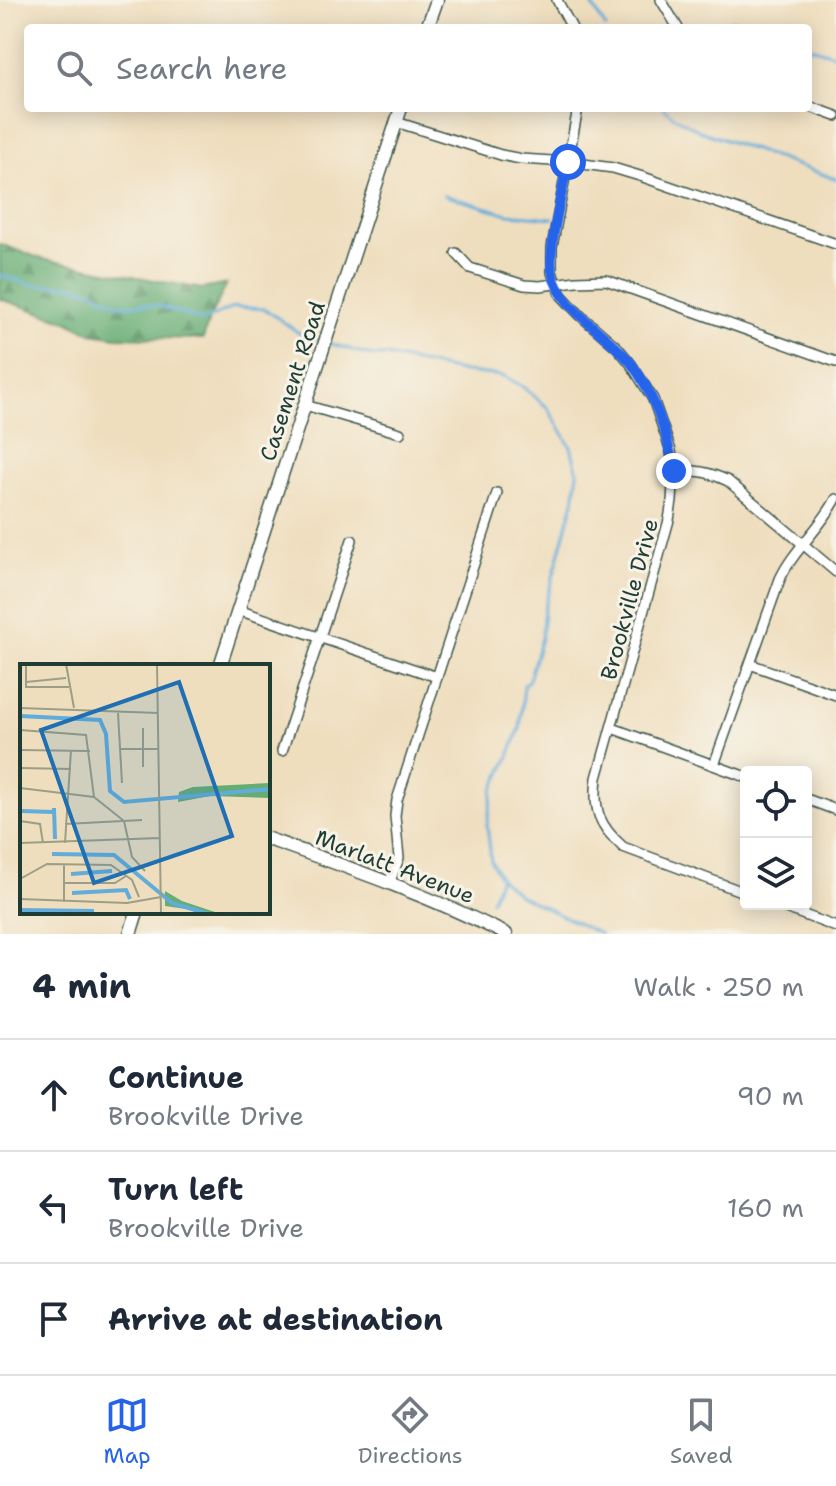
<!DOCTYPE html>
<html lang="en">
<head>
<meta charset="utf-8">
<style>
	body { margin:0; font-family:"Shantell Sans",sans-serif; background:#f6f6f7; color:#1f2937 }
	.controls { position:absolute; right:24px; bottom:24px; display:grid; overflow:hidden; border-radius:8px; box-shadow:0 4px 20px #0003 }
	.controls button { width:72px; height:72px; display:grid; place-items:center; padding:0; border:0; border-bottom:2px solid #e0e1e3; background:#fff; color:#1f2937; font:40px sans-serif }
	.stop { position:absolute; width:24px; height:24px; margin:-18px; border:6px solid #2563eb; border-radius:50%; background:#fff }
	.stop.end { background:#2563eb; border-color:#fff; box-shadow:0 2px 8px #0008 }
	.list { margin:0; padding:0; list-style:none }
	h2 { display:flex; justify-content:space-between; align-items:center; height:104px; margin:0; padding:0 32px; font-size:34px }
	h2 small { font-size:26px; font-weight:400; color:#747a83 }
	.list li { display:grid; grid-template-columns:52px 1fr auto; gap:24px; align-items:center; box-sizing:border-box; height:112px; padding:0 32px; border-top:2px solid #e0e1e3 }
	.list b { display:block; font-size:30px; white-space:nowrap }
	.list p { margin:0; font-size:26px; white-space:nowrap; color:#747a83 }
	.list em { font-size:26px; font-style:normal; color:#747a83 }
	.icon { flex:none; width:44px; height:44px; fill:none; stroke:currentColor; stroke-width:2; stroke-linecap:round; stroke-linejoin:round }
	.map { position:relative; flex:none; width:836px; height:934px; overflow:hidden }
	.search { position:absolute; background:#fff; box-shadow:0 4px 20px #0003; left:24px; right:24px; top:24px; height:88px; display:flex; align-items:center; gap:20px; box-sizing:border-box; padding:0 28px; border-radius:8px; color:#747a83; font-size:30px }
	.sheet { height:440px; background:#fff }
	nav { display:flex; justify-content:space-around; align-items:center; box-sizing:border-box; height:112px; border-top:2px solid #e0e1e3; background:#fff; font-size:22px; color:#747a83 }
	nav a { display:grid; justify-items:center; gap:4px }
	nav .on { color:#2563eb }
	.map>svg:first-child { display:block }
	.forest { fill:url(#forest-firs); stroke:#427554; stroke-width:2 }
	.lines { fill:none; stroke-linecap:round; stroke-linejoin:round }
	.stream { stroke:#61acda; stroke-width:3 }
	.street-casing { stroke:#3e5549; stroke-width:12 }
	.secondary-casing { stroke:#3e5549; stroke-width:15 }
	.street { stroke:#fff; stroke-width:9 }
	.secondary { stroke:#fff; stroke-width:12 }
	.route { stroke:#2563eb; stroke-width:10 }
	.labels { text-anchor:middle; stroke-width:6; stroke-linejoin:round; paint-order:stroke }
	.street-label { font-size:22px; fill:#1f3d34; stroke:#f7f3e8 }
	.inset-river { fill:none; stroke:#61acda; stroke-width:4 }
	.inset-road { fill:none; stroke:#9c9e87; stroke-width:2 }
	.view { fill:#1f6fb2; fill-opacity:0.15; stroke:#1f6fb2; stroke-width:4 }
	.inset-edge { fill:none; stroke:#1f3d34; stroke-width:4 }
</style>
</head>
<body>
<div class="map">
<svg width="836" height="934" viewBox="0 0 836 934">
	<defs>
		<pattern id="forest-firs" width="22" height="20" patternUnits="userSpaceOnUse" patternTransform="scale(2)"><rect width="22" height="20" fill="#66ad74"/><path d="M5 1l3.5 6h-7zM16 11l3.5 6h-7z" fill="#538e60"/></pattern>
	</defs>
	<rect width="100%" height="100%" fill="#f7f3e8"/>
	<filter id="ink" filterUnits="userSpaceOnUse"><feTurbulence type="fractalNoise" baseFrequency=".0125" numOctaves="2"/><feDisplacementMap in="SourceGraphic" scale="16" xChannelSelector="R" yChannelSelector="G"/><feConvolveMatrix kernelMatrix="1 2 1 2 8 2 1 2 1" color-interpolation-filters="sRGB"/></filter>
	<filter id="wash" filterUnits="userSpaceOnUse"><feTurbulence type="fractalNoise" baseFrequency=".006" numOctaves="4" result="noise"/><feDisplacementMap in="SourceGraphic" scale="32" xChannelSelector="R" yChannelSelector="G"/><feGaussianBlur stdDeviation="1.8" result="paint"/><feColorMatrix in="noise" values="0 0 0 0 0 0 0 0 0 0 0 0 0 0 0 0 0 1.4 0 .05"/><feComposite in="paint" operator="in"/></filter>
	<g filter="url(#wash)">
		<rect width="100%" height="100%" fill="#efdebe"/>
		<path class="forest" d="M0 244 42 259 202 289 227 284 209 319 203 339 117 337 91 333 67 321 0 299Z"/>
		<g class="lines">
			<path class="stream" d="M589 0 606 28
				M722 28 732 20 756 28
				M808 46 836 55
				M664 108 673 116 700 131 836 179
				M444 195 508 214 553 218
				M0 275 33 285 73 286 93 291 120 305 142 304 160 306 203 321 234 307 265 309 299 333 321 340
				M328 343 373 356H386L465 372 503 376 522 386 548 408 571 447 578 473 574 501 544 610 541 638 529 680 524 685 520 728 507 761 493 790 487 824 491 861 500 878 519 895 600 934
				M491 900 500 878"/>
		</g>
	</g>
	<g filter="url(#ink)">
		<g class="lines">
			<g class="street-casing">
				<path id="street" d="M557 0 572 28
					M661 0 678 28
					M808 106 836 116
					M578 108 552 247V272L556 284 561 295 581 316 618 348 631 364 653 399 671 451 674 471 672 501 669 520 597 778C593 810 599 826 623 847L746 893
					M396 122 501 155 521 159 568 162 613 168 643 177 836 244
					M456 253 470 268 524 285 540 286 576 281 606 280 836 362
					M305 405 400 433
					M674 471C694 469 709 472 728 481L836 572
					M238 610 437 677
					M750 664 836 695
					M612 728 746 777
					M282 751 352 540
					M714 765 780 579C794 549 821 528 836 499
					M806 799 836 810
					M390 881 399 858 395 816 397 800 497 493
					M775 904 836 927"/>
			</g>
			<g class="secondary-casing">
				<path id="secondary" d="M427 28 437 0
					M220 666 401 108
					M268 839C350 868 428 895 506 934
					M130 934 137 912"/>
			</g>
			<use href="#street" class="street"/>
			<use href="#secondary" class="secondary"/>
		</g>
	</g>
	<g class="lines" filter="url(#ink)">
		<path class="route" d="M568 162C563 190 548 245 552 271 558 308 608 334 631 363 655 395 667 432 674 471"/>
	</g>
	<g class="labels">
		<g class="street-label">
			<text transform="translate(292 381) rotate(-72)" y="8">Casement Road</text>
			<text transform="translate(629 599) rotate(-75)" y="8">Brookville Drive</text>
			<text transform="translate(395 866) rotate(21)" y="8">Marlatt Avenue</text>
		</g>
	</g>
	<g transform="translate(20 664)">
		<rect width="250" height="250" fill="#efdebe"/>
		<path d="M250 119V134L190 132 158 138 159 128 173 123ZM145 227 162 237 201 250 145 242Z" fill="#66ad74"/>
		<path class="inset-river" d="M0 52 80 56 86 70 90 127 104 138 250 125M34 144 35 175M0 147 34 148M32 190 94 191 152 239 188 250M51 210 92 207M52 229 106 226 110 235M0 246 74 247"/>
		<path class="inset-road" d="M6 0V23H49M46 0 54 44M137 0 141 250M6 18 46 14M0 44 138 49M98 49 102 119M123 64V103M0 66 66 71 74 133 104 157 112 193 125 207M101 85H138M0 86 70 87M0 104 51 105M0 124 74 133M0 157 20 160 23 179M45 160 122 156M0 179 140 174M45 179 51 86M44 200V238M0 215 27 200 91 201 112 216 119 233M44 219H95L106 212M0 235 107 239 141 233"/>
		<path class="view" d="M159 18 212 172 74 219 21 66Z"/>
		<rect width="250" height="250" class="inset-edge"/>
	</g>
</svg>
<div class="controls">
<button><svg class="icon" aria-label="locate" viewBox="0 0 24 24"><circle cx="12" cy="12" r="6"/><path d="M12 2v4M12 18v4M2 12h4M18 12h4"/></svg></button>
<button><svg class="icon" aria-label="layers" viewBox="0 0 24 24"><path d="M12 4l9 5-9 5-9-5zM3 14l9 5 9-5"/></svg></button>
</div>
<div class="stop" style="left:568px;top:162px"></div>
<div class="stop end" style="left:674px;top:471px"></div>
<div class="search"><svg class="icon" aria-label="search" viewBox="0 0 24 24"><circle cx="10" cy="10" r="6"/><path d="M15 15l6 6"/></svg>Search here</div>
</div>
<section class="sheet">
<h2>4 min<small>Walk · 250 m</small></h2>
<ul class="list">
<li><svg class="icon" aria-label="ahead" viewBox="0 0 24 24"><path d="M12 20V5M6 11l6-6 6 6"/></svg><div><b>Continue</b><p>Brookville Drive</p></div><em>90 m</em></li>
<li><svg class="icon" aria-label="left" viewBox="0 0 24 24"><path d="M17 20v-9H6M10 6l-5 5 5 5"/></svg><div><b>Turn left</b><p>Brookville Drive</p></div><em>160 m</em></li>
<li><svg class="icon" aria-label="arrive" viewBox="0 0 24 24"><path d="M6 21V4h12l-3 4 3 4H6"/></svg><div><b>Arrive at destination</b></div></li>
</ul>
</section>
<nav>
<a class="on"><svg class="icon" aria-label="map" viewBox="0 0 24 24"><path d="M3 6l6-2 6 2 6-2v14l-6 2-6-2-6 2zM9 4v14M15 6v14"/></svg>Map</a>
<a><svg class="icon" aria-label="directions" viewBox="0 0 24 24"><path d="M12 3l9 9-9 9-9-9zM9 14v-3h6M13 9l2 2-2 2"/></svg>Directions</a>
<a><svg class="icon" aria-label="saved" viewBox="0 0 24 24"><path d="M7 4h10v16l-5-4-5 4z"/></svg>Saved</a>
</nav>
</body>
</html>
